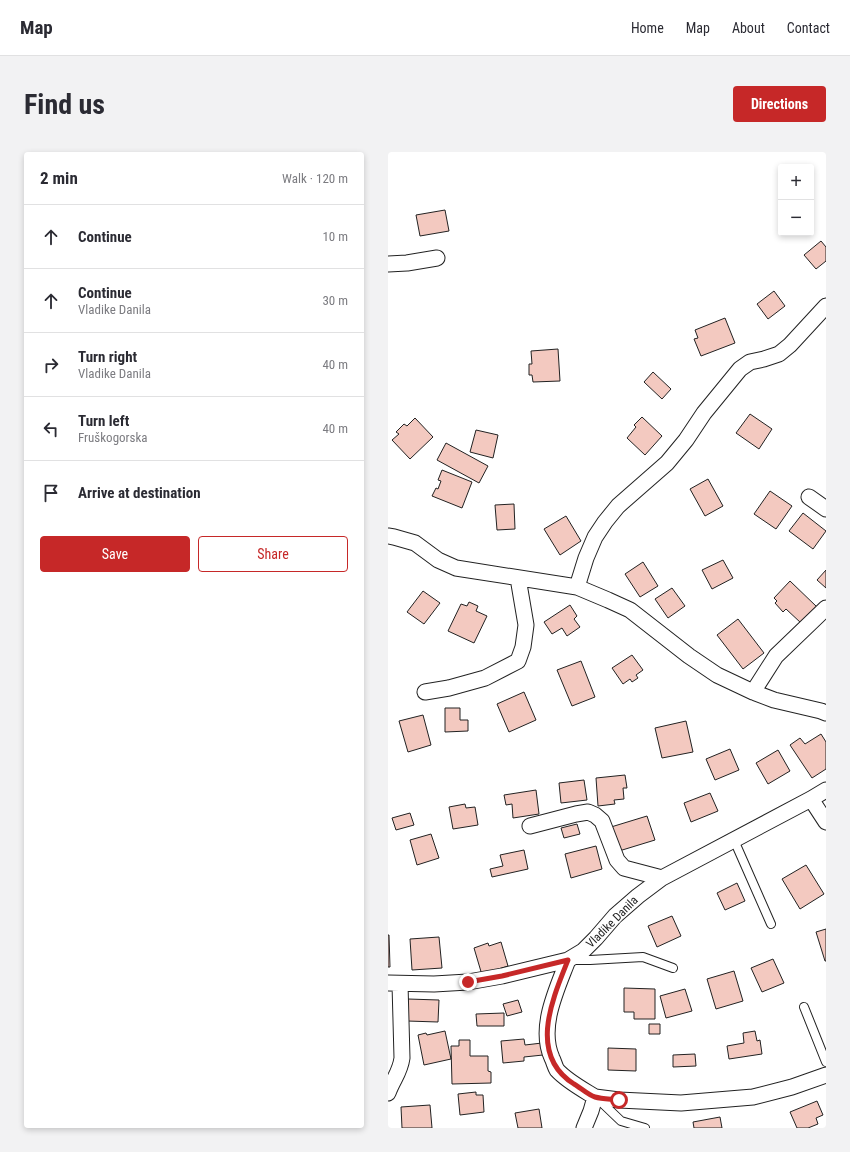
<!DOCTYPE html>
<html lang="en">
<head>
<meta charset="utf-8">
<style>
	body { margin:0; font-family:"Roboto Condensed",sans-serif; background:#f2f2f3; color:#2b2b33 }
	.controls { position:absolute; right:12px; top:12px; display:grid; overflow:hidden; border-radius:4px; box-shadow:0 2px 6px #0003 }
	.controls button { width:36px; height:36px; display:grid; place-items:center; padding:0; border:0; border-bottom:1px solid #e1e1e2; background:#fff; color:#2b2b33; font:20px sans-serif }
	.stop { position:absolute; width:12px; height:12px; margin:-9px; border:3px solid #c62828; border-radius:50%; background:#fff }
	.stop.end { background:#c62828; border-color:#fff; box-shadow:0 1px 4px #0008 }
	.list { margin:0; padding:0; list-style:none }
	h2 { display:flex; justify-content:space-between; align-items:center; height:52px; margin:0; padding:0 16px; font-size:17px }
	h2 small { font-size:13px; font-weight:400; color:#7c7c81 }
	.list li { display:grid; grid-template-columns:26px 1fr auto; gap:12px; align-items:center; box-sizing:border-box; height:64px; padding:0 16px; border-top:1px solid #e1e1e2 }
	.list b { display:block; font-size:15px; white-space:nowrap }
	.list p { margin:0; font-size:13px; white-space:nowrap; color:#7c7c81 }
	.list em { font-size:13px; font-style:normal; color:#7c7c81 }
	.actions { display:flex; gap:8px; padding:12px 16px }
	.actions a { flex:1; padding:9px 0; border:1px solid #c62828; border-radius:4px; text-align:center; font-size:14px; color:#c62828 }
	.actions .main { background:#c62828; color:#fff }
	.icon { flex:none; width:22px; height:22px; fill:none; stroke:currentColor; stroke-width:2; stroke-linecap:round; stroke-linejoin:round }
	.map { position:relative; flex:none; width:438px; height:976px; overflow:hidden; border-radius:4px }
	header { display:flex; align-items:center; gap:24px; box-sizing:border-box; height:56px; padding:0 20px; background:#fff; border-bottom:1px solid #e1e1e2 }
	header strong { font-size:19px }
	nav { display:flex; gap:22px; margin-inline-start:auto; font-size:14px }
	.intro { display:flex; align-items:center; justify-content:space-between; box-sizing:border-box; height:96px; padding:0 24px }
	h1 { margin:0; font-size:28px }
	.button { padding:10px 18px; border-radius:4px; background:#c62828; color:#fff; font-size:14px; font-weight:700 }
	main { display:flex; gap:24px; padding:0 24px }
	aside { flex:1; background:#fff; border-radius:4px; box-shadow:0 2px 6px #0003 }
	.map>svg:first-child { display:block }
	.building { fill:#f3c9c0; stroke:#222 }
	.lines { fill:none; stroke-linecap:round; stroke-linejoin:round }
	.service-casing { stroke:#222; stroke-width:10 }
	.minor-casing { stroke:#222; stroke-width:17 }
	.service { stroke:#fff; stroke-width:8 }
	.minor { stroke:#fff; stroke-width:15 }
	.route { stroke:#c62828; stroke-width:5 }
	.labels { text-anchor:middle; stroke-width:3; stroke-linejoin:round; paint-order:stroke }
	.street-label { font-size:12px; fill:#222; stroke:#fff }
</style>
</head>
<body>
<header>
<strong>Map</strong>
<nav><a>Home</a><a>Map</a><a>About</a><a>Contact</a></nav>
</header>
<div class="intro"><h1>Find us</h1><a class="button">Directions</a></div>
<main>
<aside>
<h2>2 min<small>Walk · 120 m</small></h2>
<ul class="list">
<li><svg class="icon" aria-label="ahead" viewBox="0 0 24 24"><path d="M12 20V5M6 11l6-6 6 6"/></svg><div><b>Continue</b></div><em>10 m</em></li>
<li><svg class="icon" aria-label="ahead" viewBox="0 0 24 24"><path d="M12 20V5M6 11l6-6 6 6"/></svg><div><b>Continue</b><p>Vladike Danila</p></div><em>30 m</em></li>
<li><svg class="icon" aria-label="right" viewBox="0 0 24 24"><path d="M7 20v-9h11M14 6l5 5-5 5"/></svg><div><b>Turn right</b><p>Vladike Danila</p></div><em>40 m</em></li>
<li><svg class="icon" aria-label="left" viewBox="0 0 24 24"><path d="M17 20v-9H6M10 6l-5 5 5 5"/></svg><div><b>Turn left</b><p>Fruškogorska</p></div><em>40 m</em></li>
<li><svg class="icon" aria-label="arrive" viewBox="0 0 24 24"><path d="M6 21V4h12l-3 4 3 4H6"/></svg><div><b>Arrive at destination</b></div></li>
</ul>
<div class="actions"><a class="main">Save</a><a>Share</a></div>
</aside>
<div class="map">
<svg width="438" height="976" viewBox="0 0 438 976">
	<rect width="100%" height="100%" fill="#fff"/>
	<path class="building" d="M57 58 61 79 32 84 28 63Z
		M433 89 438 95V109L428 117 416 103Z
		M386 139 397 154 380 167 369 152Z
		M337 166 347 191 313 204 306 187 310 186 307 178Z
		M170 197 172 229 145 230 144 223H141V212H144L143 199Z
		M265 220 283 237 274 247 256 230Z
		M362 262 384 277 371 297 348 281Z
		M254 265 274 284 257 303 239 286 248 275 246 273Z
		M27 266 45 285 22 307 4 288 11 282 8 280 16 272 19 274Z
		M88 278 110 283 105 306 82 300Z
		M58 291 100 314 91 331 49 308Z
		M54 318 84 330 74 356 44 344 48 336 50 337 53 329 50 328Z
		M320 327 335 354 317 364 302 337Z
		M382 339 404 354 388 377 366 362Z
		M126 352 127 377 109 378 107 353Z
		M415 361 438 379 425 397 401 379Z
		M178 364 193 389 172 403 156 377Z
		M335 408 345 426 324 437 314 418Z
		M255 410 270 434 252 445 237 422Z
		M438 418V436L429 428Z
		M402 429 429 455 413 471 398 457 395 460 387 451 389 449 386 446Z
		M284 436 297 454 280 466 267 447Z
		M35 439 52 451 36 472 19 460Z
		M81 450 90 454 88 459 99 464 86 491 60 479 73 452 79 454Z
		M182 453 189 464 186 467 192 475 179 484 174 476 164 482 156 470Z
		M350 467 376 501 355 517 329 483Z
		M244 503 255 518 248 523 250 526 244 530 242 527 235 532 224 516Z
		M193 509 207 545 184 554 169 518Z
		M136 540 148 568 121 580 109 552Z
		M57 556H72V568H80V579L57 580Z
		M35 563 43 593 20 600 11 569Z
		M298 569 305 600 274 606 267 576Z
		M433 582 438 590V617L424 626 402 593 412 586 417 592Z
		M342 597 351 618 327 628 318 607Z
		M390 598 402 619 380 632 368 611Z
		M237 623 239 636H235L236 647 226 648 227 652 210 654 208 626Z
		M196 628 199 648 173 651 171 631Z
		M148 638 151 662 125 666 124 652 118 653 116 643Z
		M322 641 330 659 303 670 296 651Z
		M77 652 78 656 87 655 90 673 65 677 61 655Z
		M22 661 26 673 8 678 4 666Z
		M259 664 267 688 231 699 223 675Z
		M189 672 192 682 176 686 173 676Z
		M43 682 51 706 29 713 22 688Z
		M208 694 214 717 183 726 177 702Z
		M136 698 140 717 104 725 102 717 115 714 112 703Z
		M418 713 436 742 412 757 394 727Z
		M349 731 357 749 337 758 329 741Z
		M284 764 293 784 269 795 260 774Z
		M438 777V809H437L428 780Z
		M0 783H1L2 815H0Z
		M51 785 54 816 24 818 22 787Z
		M113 790 120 814 94 823 86 796 100 791 101 794Z
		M385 807 396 831 374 840 363 816Z
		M346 819 355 849 328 857 319 827Z
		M236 836 267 837V867H246V860H236Z
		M297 837 304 859 278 866 272 844Z
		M20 847 51 848 50 870 19 869Z
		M130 848 134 860 119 864 115 852Z
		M116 861V874H89L88 862Z
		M261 872H272V882H261Z
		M57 879 63 907 36 913 30 883 38 881 39 883Z
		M367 879 369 889 372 888 374 902 341 907 339 894 356 891 355 881Z
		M136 887 137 893 154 891 155 903 136 905V909L115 911 113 889Z
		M71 888H82V904H100V919L103 920V931L64 932 63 894H71Z
		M220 896 248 897V919L220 918Z
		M307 902 308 914 285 915V903Z
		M88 940V943H95L96 960 72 963 70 942Z
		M429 949 435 963 428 966 430 972 420 976H409L402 960Z
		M42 953 44 976H14L13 955Z
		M151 957 154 976H130L127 961Z
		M332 965 334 976H306L305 970Z"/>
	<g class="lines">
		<g class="service-casing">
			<path id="service" d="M346 688 383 772
				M184 808H202L255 805 285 816
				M416 855 438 910
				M210 947 233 969 257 976"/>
		</g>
		<g class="minor-casing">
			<path id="minor" d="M0 112 19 111 49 106
				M421 345 438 357
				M0 384 6 385 27 391 50 408 68 416 189 435 220 448 242 458 301 504 329 523 365 540 386 548 433 559 438 561
				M189 435 198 406 207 385 217 370 230 354 279 311 298 288 316 261 352 217 362 210 376 207 391 202 402 193 438 154
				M37 540 61 536 97 526 130 509 135 495 138 473 130 426
				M365 540 388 504 438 456
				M423 647 438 670
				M142 674 188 662 200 660 207 663 214 669 229 708 236 716 274 726
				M180 808C169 837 150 875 164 906 166 910 167 915 169 918 179 929 194 937 207 945L203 959 196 976
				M0 831 46 832 80 830 114 824 180 808 195 799 208 786 227 764 250 744 274 726 423 647 438 638
				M0 941C5 927 12 921 14 906L12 832
				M207 945 231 948 293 951 365 945 404 935 438 923"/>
		</g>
		<use href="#service" class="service"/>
		<use href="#minor" class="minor"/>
	</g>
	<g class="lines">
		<path class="route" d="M80 830 114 824 180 808C164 848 140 903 186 932 193 936 200 943 207 945 214 947 224 947 231 948"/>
	</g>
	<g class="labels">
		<g class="street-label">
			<text transform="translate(224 770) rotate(-45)" y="4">Vladike Danila</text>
		</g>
	</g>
</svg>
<div class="controls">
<button>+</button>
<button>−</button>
</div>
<div class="stop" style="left:231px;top:948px"></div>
<div class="stop end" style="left:80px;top:830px"></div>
</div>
</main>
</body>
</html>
